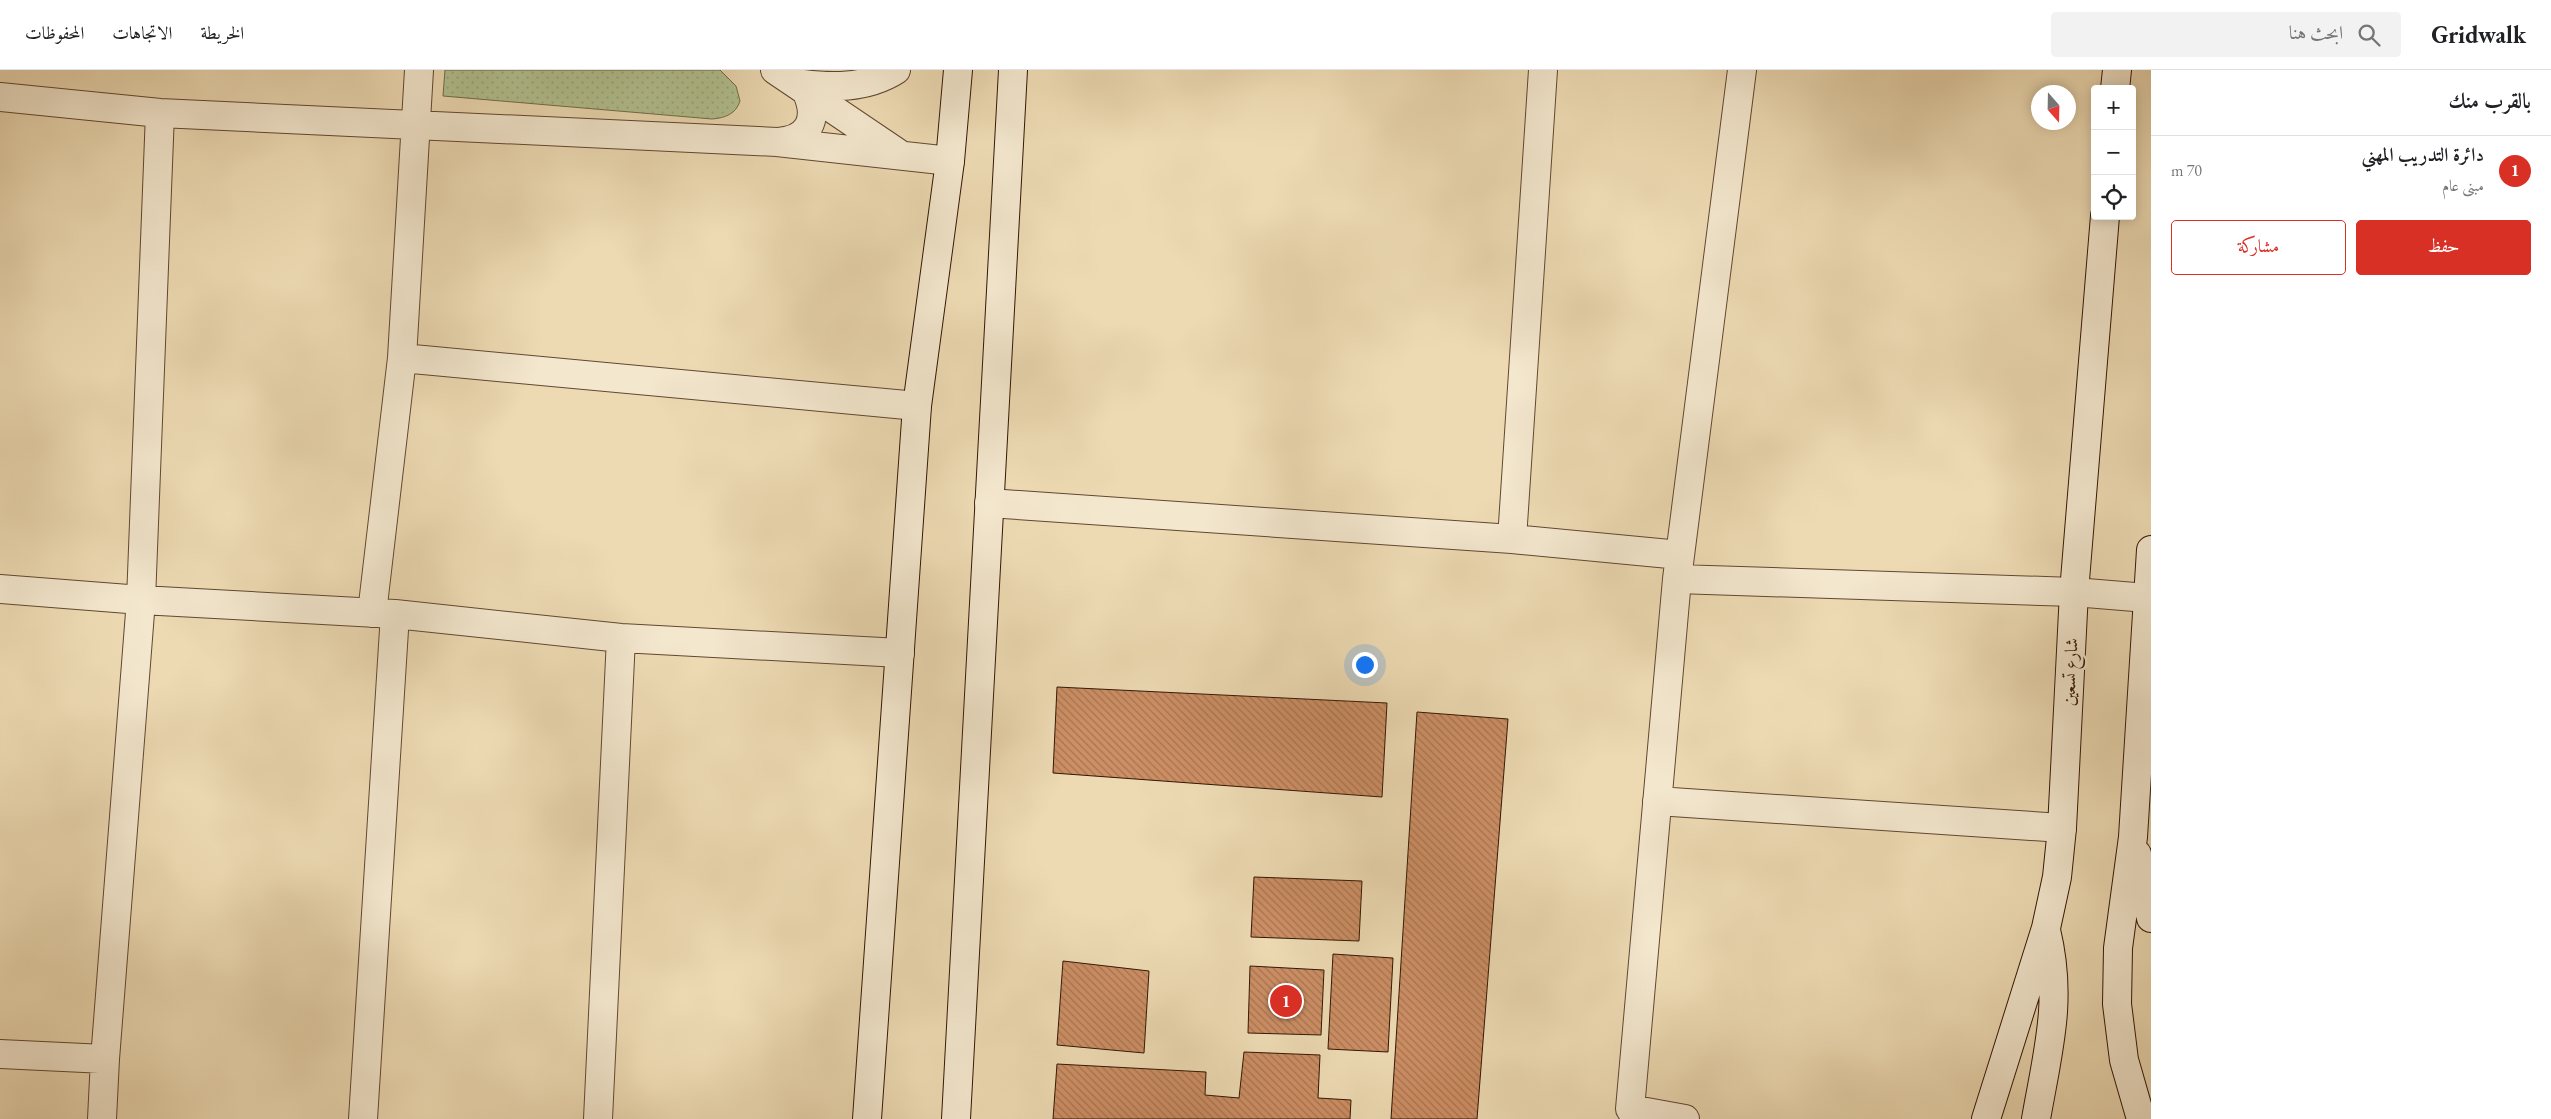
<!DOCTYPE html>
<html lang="ar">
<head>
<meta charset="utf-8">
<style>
	body { margin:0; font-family:"EB Garamond",Amiri,serif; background:#f2f2f2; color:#202124; direction:rtl }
	.controls { position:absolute; right:15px; top:15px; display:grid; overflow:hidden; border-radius:5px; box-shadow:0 2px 12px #0003 }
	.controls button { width:45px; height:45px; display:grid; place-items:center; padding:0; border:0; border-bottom:1px solid #e0e0e0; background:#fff; color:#202124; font:25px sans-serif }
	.compass { position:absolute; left:2031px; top:15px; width:45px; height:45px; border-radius:50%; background:#fff; box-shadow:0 2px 12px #0003; rotate:160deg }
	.you { position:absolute; left:1364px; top:594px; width:18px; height:18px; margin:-12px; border:4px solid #fff; border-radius:50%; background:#1a73e8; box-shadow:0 0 0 8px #1a73e833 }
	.badge { display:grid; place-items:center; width:32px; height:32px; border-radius:50%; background:#d93025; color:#fff; font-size:16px; font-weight:700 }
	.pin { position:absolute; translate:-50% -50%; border:2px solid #fff; box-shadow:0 1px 5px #0006 }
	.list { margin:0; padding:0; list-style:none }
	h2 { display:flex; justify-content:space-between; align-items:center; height:65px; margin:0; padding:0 20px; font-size:21px }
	h2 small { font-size:16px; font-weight:400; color:#757577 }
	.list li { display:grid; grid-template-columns:32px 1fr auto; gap:15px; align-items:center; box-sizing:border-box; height:70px; padding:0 20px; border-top:1px solid #e0e0e0 }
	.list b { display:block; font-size:19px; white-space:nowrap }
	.list p { margin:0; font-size:16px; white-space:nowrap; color:#757577 }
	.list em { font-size:16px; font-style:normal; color:#757577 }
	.actions { display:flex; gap:10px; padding:15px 20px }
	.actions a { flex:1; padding:11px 0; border:1px solid #d93025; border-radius:5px; text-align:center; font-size:18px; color:#d93025 }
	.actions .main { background:#d93025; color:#fff }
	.icon { flex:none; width:28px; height:28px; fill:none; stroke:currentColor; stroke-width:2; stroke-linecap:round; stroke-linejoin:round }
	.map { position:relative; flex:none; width:2151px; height:1049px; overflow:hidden; direction:ltr }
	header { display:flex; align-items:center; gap:30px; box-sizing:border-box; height:70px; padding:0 25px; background:#fff; border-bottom:1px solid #e0e0e0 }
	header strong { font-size:24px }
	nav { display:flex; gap:28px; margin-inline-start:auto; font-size:18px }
	.search { width:350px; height:45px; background:#f2f2f2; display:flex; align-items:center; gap:12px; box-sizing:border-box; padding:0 18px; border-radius:5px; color:#757577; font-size:19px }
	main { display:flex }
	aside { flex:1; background:#fff }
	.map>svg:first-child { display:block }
	.park { fill:url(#park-dots); stroke:#726c4a }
	.building { fill:url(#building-back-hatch); stroke:#331604 }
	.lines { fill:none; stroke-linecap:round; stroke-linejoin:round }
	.street-casing { stroke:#624730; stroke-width:30 }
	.secondary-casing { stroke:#331604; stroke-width:30 }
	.street { stroke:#f3e7ce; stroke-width:28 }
	.secondary { stroke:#f3e7ce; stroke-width:28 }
	.labels { text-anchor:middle; stroke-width:5; stroke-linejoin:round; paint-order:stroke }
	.street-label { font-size:18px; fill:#331604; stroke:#f3e7ce }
</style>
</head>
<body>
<header>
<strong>Gridwalk</strong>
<div class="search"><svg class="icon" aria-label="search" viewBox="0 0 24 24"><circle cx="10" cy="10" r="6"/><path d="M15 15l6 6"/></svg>ابحث هنا</div>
<nav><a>الخريطة</a><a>الاتجاهات</a><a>المحفوظات</a></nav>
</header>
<main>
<aside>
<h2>بالقرب منك<small></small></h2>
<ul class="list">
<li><span class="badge">1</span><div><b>دائرة التدريب المهني</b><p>مبنى عام</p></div><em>70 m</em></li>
</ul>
<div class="actions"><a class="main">حفظ</a><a>مشاركة</a></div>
</aside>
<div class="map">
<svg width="2151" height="1049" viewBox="0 0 2151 1049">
	<defs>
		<pattern id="park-dots" width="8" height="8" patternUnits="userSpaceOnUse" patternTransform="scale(1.25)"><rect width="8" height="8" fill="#b2c191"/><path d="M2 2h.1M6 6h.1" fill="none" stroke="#9aa57b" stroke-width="1.8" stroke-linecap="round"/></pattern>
		<pattern id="building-back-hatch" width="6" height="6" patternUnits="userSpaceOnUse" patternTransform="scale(1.25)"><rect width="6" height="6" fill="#cd8f65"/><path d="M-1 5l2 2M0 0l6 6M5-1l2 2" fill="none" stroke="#a77451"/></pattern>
	</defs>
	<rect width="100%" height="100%" fill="#eddab3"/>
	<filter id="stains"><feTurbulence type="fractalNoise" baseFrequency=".004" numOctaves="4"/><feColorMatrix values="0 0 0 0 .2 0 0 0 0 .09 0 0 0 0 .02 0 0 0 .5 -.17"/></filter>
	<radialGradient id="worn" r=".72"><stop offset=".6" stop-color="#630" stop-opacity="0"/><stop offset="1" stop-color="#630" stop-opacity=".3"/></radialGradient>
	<path class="park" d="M445 0H720L736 16 740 31C736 44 725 48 712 49L443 26Z"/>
	<path class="building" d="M1057 617 1387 633 1382 727 1053 703Z
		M1417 642 1508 649 1477 1049H1391Z
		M1254 807 1362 811 1359 871 1251 867Z
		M1333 884 1393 888 1388 982 1328 979Z
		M1063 891 1149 901 1144 983 1057 975Z
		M1250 896 1324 900 1321 965 1248 963Z
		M1244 982 1320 985 1318 1028 1351 1030 1350 1049H1053L1057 994 1206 1002 1205 1025 1239 1028Z"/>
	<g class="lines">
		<g class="street-casing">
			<path id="street" d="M775 0 898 83
				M796 13C830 18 866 19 896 0
				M0 27 160 43 777 72 950 91
				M778 72C808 70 819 50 807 23
				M402 288 917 336
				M989 433 1512 469 1680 485
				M1512 469 1543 0
				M1677 509 2074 522 2147 528
				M0 519 141 530 395 544 621 568 900 583
				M372 543 402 288 419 0
				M1657 731 2062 758
				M0 984 105 989
				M102 1049 105 989 141 530 160 43
				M363 1049 395 544
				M598 1049 621 568
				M1685 1049 1630 1039 1677 509 1742 0"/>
		</g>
		<g class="secondary-casing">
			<path id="secondary" d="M2115 19 2117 0
				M2137 784 2151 848
				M867 1049 917 336 950 91 958 0
				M956 1049 1013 0
				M1986 1049 2046 858 2057 807 2062 758 2074 522 2105 146
				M2036 1049C2048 980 2063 930 2046 860
				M2141 1049 2124 990 2117 934 2118 878 2133 767 2151 480"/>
		</g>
		<use href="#street" class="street"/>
		<use href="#secondary" class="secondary"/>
	</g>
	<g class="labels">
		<g class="street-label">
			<text transform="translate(2070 602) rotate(-87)" y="6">شارع تسعين</text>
		</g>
	</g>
	<rect width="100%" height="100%" filter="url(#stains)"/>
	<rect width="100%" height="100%" fill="url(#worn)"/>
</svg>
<div class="controls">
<button>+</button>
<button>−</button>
<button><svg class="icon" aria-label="locate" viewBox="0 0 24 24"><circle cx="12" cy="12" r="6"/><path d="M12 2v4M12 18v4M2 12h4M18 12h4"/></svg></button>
</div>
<svg class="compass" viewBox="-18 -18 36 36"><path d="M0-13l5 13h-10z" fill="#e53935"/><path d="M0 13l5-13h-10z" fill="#757577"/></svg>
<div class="you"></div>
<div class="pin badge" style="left:1286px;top:931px">1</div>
</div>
</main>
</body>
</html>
